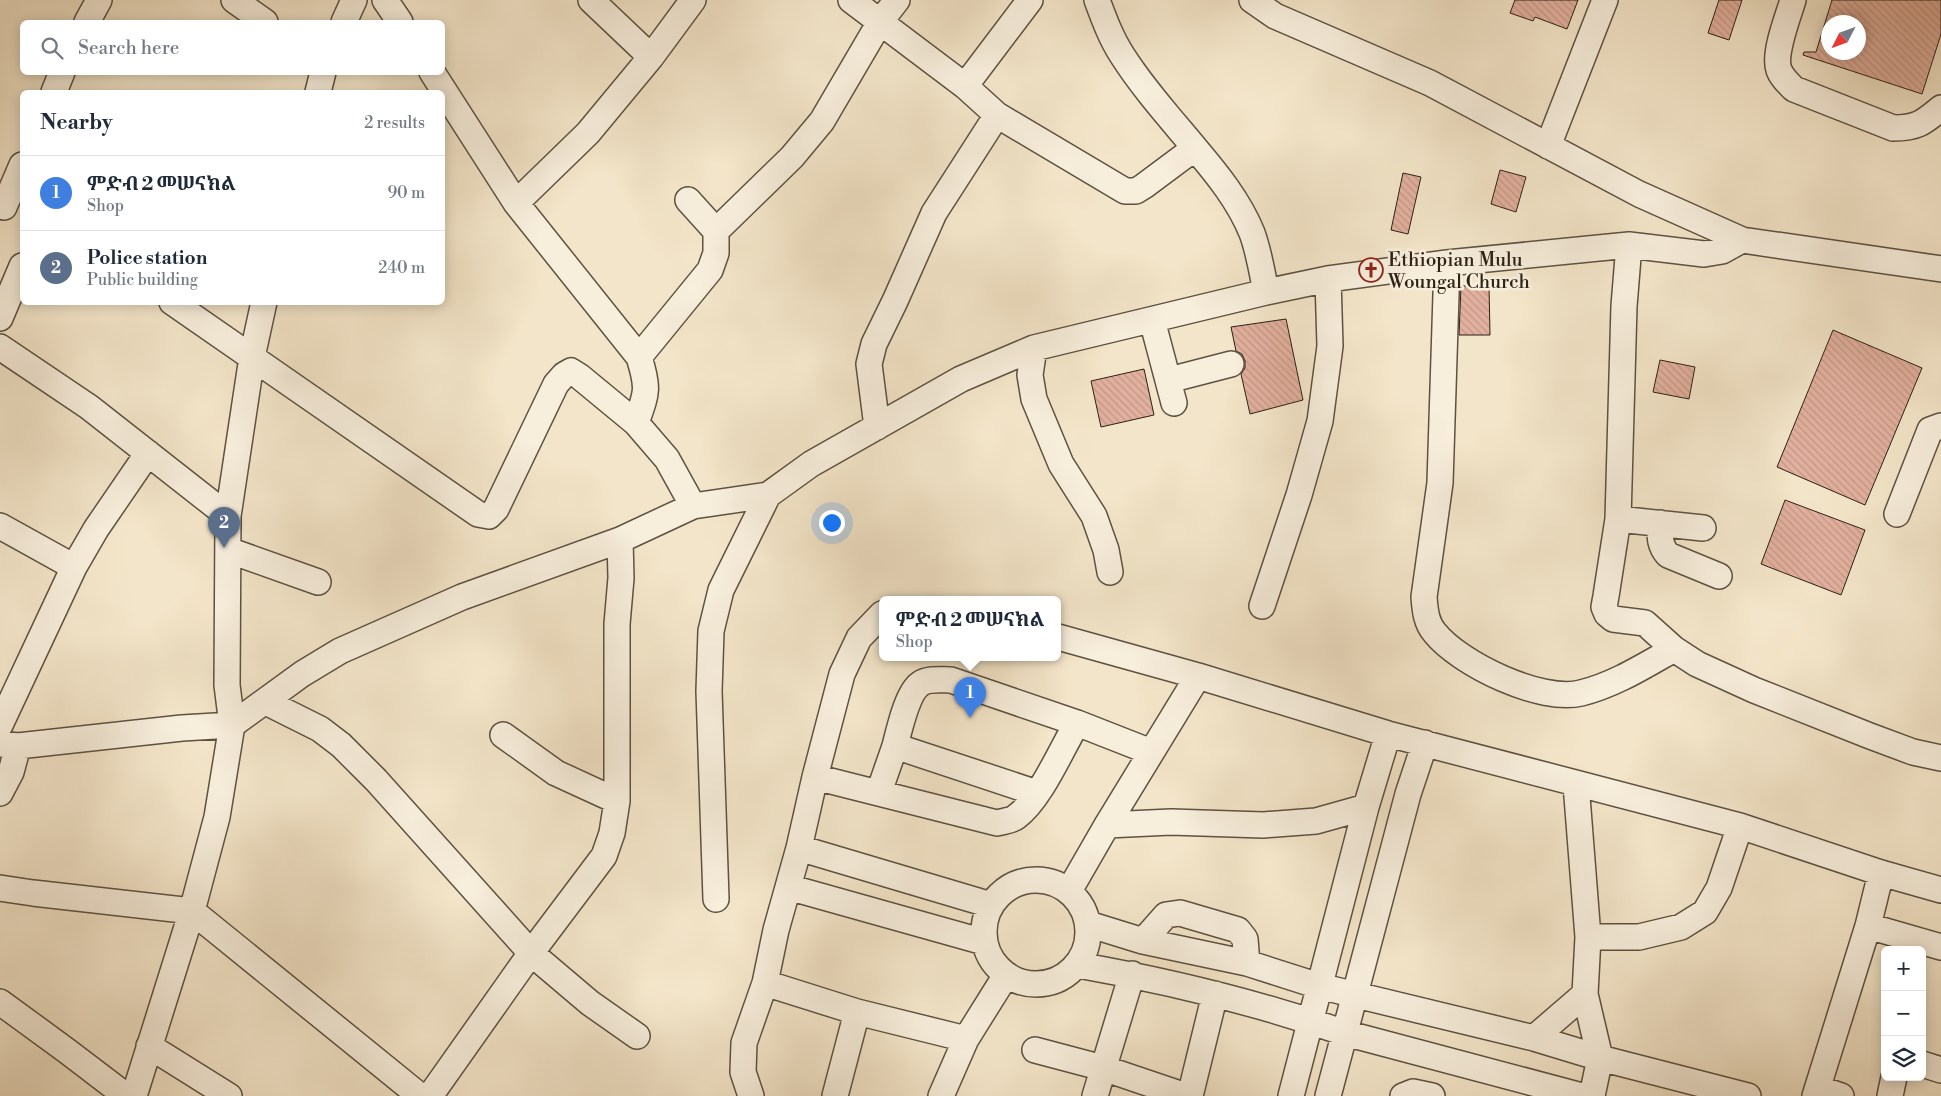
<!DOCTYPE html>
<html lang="en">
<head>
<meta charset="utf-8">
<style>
	body { margin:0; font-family:"Libre Bodoni","Noto Serif Ethiopic",serif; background:#f6f6f7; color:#1f2937 }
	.controls { position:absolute; right:15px; bottom:15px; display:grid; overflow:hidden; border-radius:8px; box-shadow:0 2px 12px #0003 }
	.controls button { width:45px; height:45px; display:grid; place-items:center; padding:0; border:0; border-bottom:1px solid #e0e1e3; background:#fff; color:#1f2937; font:25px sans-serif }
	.compass { position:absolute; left:1821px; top:15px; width:45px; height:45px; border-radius:50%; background:#fff; box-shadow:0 2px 12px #0003; rotate:228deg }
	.you { position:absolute; left:831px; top:522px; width:18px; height:18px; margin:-12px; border:4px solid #fff; border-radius:50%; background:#1a73e8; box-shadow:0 0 0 8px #1a73e833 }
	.badge { display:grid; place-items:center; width:32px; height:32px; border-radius:50%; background:#2563eb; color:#fff; font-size:16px; font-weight:700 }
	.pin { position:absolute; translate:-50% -41px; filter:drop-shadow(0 1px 2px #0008) }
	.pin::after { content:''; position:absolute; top:26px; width:18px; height:15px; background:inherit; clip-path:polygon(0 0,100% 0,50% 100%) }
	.popup { position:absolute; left:879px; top:596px; width:182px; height:65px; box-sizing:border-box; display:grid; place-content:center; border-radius:8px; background:#fff; filter:drop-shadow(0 1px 4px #0005); font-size:16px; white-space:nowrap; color:#747a83 }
	.popup b { font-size:19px; color:#1f2937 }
	.popup::after { content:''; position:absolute; left:50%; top:100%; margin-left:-10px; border:10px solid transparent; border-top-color:#fff }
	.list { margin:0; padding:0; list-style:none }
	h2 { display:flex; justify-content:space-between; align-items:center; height:65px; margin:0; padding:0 20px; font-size:21px }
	h2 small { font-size:16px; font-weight:400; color:#747a83 }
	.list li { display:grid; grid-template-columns:32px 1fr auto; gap:15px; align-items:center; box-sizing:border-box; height:75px; padding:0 20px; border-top:1px solid #e0e1e3 }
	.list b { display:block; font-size:19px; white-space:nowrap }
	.list p { margin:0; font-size:16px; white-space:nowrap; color:#747a83 }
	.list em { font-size:16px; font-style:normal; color:#747a83 }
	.icon { flex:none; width:28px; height:28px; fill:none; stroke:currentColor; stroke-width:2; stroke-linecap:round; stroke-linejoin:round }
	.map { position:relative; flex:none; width:1941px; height:1096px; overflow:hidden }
	.search { position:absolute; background:#fff; box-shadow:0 2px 12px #0003; left:20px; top:20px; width:425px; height:55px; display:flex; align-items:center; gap:12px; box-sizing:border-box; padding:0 18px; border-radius:8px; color:#747a83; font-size:19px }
	.panel { position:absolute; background:#fff; box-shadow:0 2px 12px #0003; left:20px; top:90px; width:425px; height:215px; border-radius:8px }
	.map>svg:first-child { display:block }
	.building { fill:url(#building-back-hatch); stroke:#2b2115; fill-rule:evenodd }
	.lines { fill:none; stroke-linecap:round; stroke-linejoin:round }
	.minor-casing { stroke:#5d5242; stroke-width:28 }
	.minor { stroke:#f7eedc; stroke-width:25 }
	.labels { text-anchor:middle; stroke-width:5; stroke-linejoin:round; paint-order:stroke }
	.poi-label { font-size:19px; fill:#2b2115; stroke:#f7eedc; text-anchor:start }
</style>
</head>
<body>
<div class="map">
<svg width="1941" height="1096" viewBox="0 0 1941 1096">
	<defs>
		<pattern id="building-back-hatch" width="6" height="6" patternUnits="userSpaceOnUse" patternTransform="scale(1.25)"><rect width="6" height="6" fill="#e2b09e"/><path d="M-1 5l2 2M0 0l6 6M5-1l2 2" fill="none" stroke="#c29787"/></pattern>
	</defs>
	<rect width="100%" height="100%" fill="#f3e5c9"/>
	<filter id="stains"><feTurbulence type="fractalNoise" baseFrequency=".004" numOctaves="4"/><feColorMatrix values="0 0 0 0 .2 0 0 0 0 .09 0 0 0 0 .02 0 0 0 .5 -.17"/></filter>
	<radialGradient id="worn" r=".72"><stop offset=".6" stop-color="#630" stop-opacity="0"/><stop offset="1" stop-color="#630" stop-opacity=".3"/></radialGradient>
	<path class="building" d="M1515 0H1578L1567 29 1535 17 1533 21 1510 13Z
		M1719 0H1742L1729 40 1708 33Z
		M1832 0H1941V34L1922 94 1803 55 1804 52H1816ZM1828 22H1858V52H1828Z
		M1500 170 1526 177 1516 212 1491 204Z
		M1403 173 1421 177 1408 234 1391 230Z
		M1461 286H1489L1490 335H1459Z
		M1286 319 1303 400 1250 414 1241 374 1245 368V361L1242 354 1236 351 1231 327Z
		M1833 330 1922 368 1865 505 1777 467Z
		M1660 360 1695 367 1689 399 1653 392Z
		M1144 369 1154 415 1101 427 1091 381Z
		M1785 500 1865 530 1841 595 1761 564Z"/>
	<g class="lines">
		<g class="minor-casing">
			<path id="minor" d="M234 0 265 22
				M385 0 400 22
				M851 0 965 86
				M1030 0 965 86 997 115 1125 191H1136L1144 186 1195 148
				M1097 0C1104 19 1111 38 1122 55 1143 88 1170 118 1195 148 1217 174 1239 201 1252 233 1259 252 1262 272 1266 292
				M1252 0 1275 16 1430 83 1639 194 1742 240 1941 269
				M1793 0C1788 17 1773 54 1779 70 1782 78 1788 83 1794 89L1893 128C1917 128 1923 123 1941 108
				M87 22 99 0
				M344 22 354 0
				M651 57 693 0
				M432 72 516 203 639 357C649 389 647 392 636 423L667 459 693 506
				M54 92 62 72
				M318 92 323 72
				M1548 146 1605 0
				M688 200 716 231
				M516 203 588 133 651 57 591 0
				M4 207 22 165
				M1629 245 1624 306 1618 519 1606 596 1604 607 1607 614 1613 619 1645 623 1674 649 1697 664 1754 690 1870 736 1913 752 1941 758
				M1447 263 1440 483 1424 597C1425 610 1426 623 1435 633 1460 664 1541 703 1581 693 1614 685 1644 666 1674 649
				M172 302 478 514 489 516 496 509 556 384 564 375 571 371 579 376 636 423
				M0 318 22 266
				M1152 320 1174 403
				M0 347 89 407 228 516
				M1034 348 1030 375 1034 399 1061 464 1094 516 1106 550 1110 572
				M639 357 710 270 716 253V231L792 157 822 121 880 22 897 0
				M1169 380 1231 364
				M877 427 869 364 874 344 895 301 934 213 997 115
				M1897 514 1930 430 1941 426
				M1618 519 1703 528
				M1660 523C1660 536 1659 545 1668 555L1719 576
				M0 526 74 567
				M228 550 318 582
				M1262 606 1299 495 1320 421 1330 346 1328 279
				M1058 637 1198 676 1388 734 1740 826 1881 873 1941 890
				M266 702 320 729 341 745 376 780 531 953 590 1003 637 1036
				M0 725 74 567 96 529 148 453
				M503 735 556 773 617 801
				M0 744 18 746 182 728 232 725 302 674 340 651 462 597 620 540 693 506 768 495 811 464 961 379 1034 348 1266 292 1328 279 1447 263 1629 245 1704 254 1722 251 1742 240
				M895 746C899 731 907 693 920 684 928 678 941 680 951 680L1077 723
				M815 777 997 823C1003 821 1011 821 1016 817 1040 800 1061 750 1077 723L1151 752
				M1576 784 1588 937
				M879 792 895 746 1037 793
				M0 793 11 772 18 746
				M1107 825 1171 822 1263 825 1316 821 1366 807
				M799 848 991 905
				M984 932a52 52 0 1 1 104 0a52 52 0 1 1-104 0Z
				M788 887 984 942
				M0 888 33 893 192 911 420 1096
				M1069 891 1107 825 1198 676
				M716 899 709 691 711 631 721 590 768 495
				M1088 924 1143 941 1247 963 1319 986 1534 1038 1600 1058 1748 1096
				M1868 926 1941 947
				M1143 941 1166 915 1180 913 1238 930 1245 939 1247 963
				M1078 965C1168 981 1259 1003 1345 1033L1582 1096
				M765 983 857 1012
				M0 1002 67 1051 126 1096
				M1534 1038 1585 994
				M149 1046 229 1096
				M1035 1050 1103 1068 1186 1096
				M1922 1064 1941 1070
				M1818 1088 1841 1096
				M134 1096 192 911 217 817 232 725 227 685 228 516 252 357 264 302
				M430 1096 531 953 604 856 612 833 617 801V624L621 578 620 540
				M751 1096 743 1072 744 1043 765 983 776 930 799 848 815 777 842 674 859 638 882 614
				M835 1096 857 1012 966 1039
				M941 1096 966 1039 1006 975
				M1095 1096 1132 974
				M1190 1096 1215 994
				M1291 1096 1366 807 1388 734
				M1328 1096 1408 794 1425 743
				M1403 1096 1413 1092 1432 1096
				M1592 1096 1600 1058 1585 994 1588 937H1639L1681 927 1705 912 1719 888 1740 826
				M1815 1096 1868 926 1881 873
				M1890 1096 1894 1077"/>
		</g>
		<use href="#minor" class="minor"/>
	</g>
	<defs>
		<g id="church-ring" transform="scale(1.25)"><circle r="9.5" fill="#f7eedc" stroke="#8f2418" stroke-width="1.5"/><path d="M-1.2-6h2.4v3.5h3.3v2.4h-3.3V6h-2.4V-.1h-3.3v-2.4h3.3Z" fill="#8f2418"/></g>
	</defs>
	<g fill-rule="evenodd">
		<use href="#church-ring" x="1371" y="270"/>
	</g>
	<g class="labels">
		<g class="poi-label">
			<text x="1388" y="266">Ethiopian Mulu<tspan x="1388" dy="22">Woungal Church</tspan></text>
		</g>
	</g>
	<rect width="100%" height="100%" filter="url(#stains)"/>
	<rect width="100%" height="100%" fill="url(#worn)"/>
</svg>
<div class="controls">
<button>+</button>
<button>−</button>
<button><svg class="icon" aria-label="layers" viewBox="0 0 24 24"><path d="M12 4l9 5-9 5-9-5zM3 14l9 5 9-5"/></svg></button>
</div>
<svg class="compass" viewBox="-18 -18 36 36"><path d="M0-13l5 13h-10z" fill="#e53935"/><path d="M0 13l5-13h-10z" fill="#747a83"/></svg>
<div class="you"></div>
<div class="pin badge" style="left:970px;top:718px;background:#3f7fe0">1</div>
<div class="popup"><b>ምድብ 2 መሠናክል</b>Shop</div>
<div class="pin badge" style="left:224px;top:548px;background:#5c6f8a">2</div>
<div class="search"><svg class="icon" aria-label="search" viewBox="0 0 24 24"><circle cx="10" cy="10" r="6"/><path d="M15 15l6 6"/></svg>Search here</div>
<section class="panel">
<h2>Nearby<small>2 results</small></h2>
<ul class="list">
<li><span class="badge" style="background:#3f7fe0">1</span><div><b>ምድብ 2 መሠናክል</b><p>Shop</p></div><em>90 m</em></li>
<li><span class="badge" style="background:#5c6f8a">2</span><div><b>Police station</b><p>Public building</p></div><em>240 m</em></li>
</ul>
</section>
</div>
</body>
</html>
